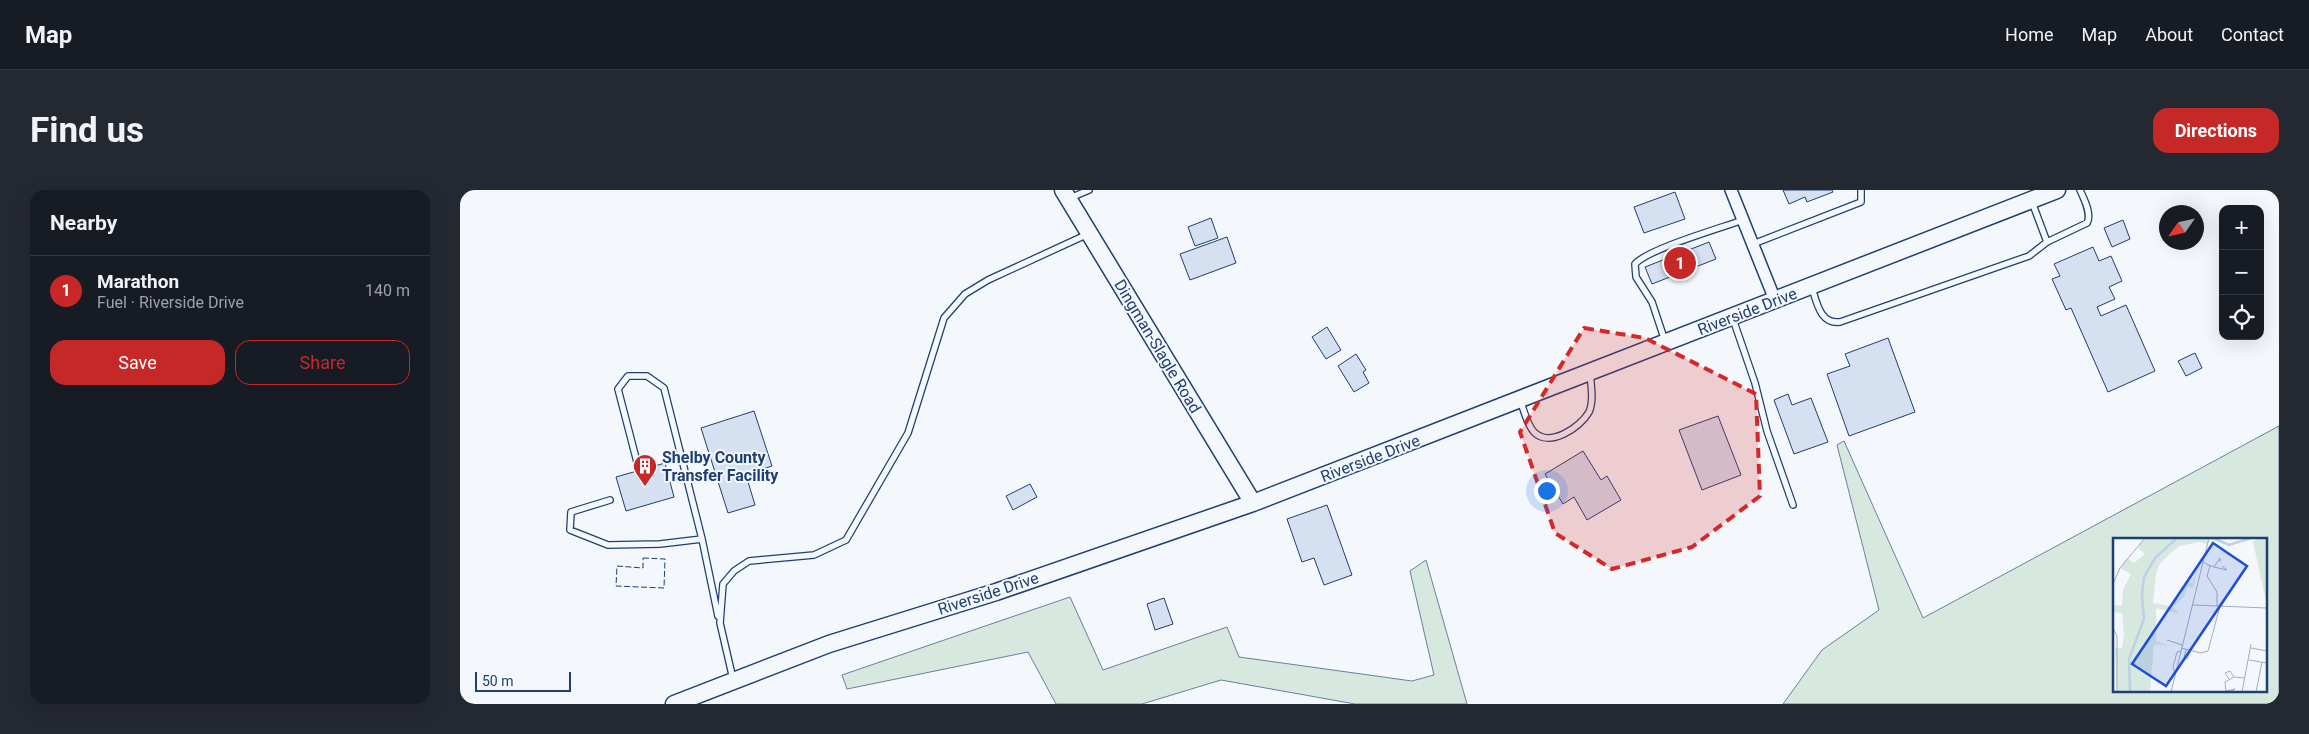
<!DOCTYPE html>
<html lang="en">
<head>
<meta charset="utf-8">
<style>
	body { margin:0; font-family:Roboto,sans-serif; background:#242831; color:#f1f3f6 }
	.controls { position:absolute; right:15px; top:15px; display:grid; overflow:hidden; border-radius:10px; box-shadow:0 5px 20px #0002 }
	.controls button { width:45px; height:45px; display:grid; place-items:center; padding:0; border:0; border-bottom:1px solid #363941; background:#171b24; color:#f1f3f6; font:25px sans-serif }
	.compass { position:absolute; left:1699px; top:15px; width:45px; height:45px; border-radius:50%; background:#171b24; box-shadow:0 5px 20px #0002; rotate:236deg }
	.scale { position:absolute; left:15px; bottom:12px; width:96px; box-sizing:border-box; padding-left:5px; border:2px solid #1d3f73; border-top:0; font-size:14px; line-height:18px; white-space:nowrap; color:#1d3f73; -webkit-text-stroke:4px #f4f7fb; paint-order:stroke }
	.you { position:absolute; left:1086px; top:300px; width:18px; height:18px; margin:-12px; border:4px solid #fff; border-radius:50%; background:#1a73e8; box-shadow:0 0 0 8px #1a73e833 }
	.badge { display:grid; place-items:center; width:32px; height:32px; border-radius:50%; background:#c62828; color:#fff; font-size:16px; font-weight:700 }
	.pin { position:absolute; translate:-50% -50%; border:2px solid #fff; box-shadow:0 1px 5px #0006 }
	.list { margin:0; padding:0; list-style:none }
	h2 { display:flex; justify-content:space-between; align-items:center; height:65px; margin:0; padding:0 20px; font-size:21px }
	h2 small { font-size:16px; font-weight:400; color:#9ea1a6 }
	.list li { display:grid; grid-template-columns:32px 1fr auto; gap:15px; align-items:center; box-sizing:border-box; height:70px; padding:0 20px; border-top:1px solid #363941 }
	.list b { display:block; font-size:19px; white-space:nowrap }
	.list p { margin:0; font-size:16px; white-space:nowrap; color:#9ea1a6 }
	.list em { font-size:16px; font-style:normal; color:#9ea1a6 }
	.actions { display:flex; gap:10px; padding:15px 20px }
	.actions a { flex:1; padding:11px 0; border:1px solid #c62828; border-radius:15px; text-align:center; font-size:18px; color:#c62828 }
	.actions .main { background:#c62828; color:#fff }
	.icon { flex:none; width:28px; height:28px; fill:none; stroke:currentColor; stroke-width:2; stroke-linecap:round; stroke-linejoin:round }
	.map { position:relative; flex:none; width:1819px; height:514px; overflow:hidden; border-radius:15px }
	header { display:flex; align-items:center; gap:30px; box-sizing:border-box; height:70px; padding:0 25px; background:#171b24; border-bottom:1px solid #363941 }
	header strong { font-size:24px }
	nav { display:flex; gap:28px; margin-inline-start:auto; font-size:18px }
	.intro { display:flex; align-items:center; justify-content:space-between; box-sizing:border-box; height:120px; padding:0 30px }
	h1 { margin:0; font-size:35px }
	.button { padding:12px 22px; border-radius:15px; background:#c62828; color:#fff; font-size:18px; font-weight:700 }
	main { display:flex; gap:30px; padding:0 30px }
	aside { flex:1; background:#171b24; border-radius:15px; box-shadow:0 5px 20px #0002 }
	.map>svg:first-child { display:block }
	.green { fill:#d7e8df; stroke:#687fa3; fill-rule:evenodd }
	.building { fill:#d5e0f0; stroke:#1d3f73 }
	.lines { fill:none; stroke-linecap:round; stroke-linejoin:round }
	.lane-casing { stroke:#1d3f73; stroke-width:8 }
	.street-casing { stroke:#1d3f73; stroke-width:14 }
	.secondary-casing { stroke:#1d3f73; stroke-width:19 }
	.lane { stroke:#f4f7fb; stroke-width:5.5 }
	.street { stroke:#f4f7fb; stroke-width:11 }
	.secondary { stroke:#f4f7fb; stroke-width:16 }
	.fence { stroke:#1d3f73; stroke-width:1; stroke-dasharray:6 2.5; stroke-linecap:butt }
	.marked { fill:#d62828; fill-opacity:0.2; stroke:#d62828; stroke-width:4; stroke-dasharray:10 6; stroke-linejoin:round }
	.labels { text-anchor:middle; stroke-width:4; stroke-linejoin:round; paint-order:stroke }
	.street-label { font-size:16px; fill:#1d3f73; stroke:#f4f7fb }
	.poi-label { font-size:16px; font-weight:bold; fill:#1d3f73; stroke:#f4f7fb; text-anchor:start }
	.inset-river { fill:none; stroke:#bed0e5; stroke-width:2.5 }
	.inset-road { fill:none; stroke:#9eadc5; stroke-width:1 }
	.view { fill:#1d4ed8; fill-opacity:0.15; stroke:#1d4ed8; stroke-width:2.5 }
	.inset-edge { fill:none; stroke:#1d3f73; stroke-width:2.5 }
</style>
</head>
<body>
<header>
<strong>Map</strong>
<nav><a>Home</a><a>Map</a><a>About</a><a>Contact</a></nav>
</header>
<div class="intro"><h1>Find us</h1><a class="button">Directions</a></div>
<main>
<aside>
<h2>Nearby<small></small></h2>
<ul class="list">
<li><span class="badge">1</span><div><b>Marathon</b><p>Fuel · Riverside Drive</p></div><em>140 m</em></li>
</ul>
<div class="actions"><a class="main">Save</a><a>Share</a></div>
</aside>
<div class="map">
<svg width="1819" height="514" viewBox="0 0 1819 514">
	<rect width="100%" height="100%" fill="#f4f7fb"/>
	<path class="green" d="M1819 236V514H1323L1362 460 1419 420 1377 255 1384 251 1463 428ZM1654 349H1805V500H1654Z
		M966 370 1007 514H895L761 490 682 514H596L568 462 387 499 382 485 610 407 643 480 767 437 779 467 952 491 974 485 950 381Z"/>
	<path class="building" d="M1323 0H1372L1373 2 1347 12 1345 7 1329 14Z
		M1215 2 1225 29 1184 43 1174 17Z
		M751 28 758 48 735 56 728 37Z
		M1663 30 1670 49 1652 57 1644 38Z
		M767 47 776 73 730 90 720 64Z
		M1249 52 1256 69 1192 94 1185 77Z
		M1633 57 1639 71 1651 66 1662 91 1649 97 1655 109 1637 117 1641 126 1666 115 1695 181 1648 202 1611 118 1606 120 1592 89 1600 86 1594 74Z
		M867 137 881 160 866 169 852 147Z
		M1428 148 1455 222 1389 246 1367 184 1390 176 1385 164Z
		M1735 163 1742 178 1726 186 1718 171Z
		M896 164 906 180 903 182 909 193 894 202 878 176Z
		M1328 204 1332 215 1351 208 1368 252 1334 264 1314 210Z
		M294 221 312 276 286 285 295 315 268 323 241 238Z
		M1258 226 1281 285 1242 300 1219 240Z
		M1123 261 1141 290 1147 286 1161 310 1127 330 1114 307 1103 314 1085 284Z
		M205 273 214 307 166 321 156 287Z
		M570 294 577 307 553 320 546 306Z
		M867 315 892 385 864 395 854 368 842 372 827 329Z
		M704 408 713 434 695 440 687 414Z"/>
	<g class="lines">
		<g class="lane-casing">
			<path id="lane" d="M610 8 629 0
				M1572 12 1587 52
				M1293 54 1401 12V0
				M1352 98C1357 113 1360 134 1380 132L1569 66 1587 52 1627 33C1632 24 1624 9 1620 0
				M1273 129 1295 193 1307 241 1333 315
				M1205 151 1192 112 1176 87 1175 74C1188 59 1261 38 1283 30
				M1060 210C1064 220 1067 235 1074 242 1089 258 1120 238 1129 222 1134 211 1131 195 1130 183
				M177 272 158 199 168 186H187L204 198 242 349
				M150 310 111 322 110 340 148 355 200 354 242 349 258 426
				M273 489 260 433 263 394 274 381 289 371 354 365 386 350 448 243 484 128 505 104 528 90 628 44"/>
		</g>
		<g class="street-casing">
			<path id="street" d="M1271 0 1315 110"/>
		</g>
		<g class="secondary-casing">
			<path id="secondary" d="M603 0 793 313
				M214 514 369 454 536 402 793 313 1597 0"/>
		</g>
		<use href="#lane" class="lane"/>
		<use href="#street" class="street"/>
		<use href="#secondary" class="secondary"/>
		<path class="fence" d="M183 368 205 369 204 398 156 396 157 376 183 378Z"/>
	</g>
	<path class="marked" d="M1124 138 1185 148 1296 204 1300 306 1232 357 1152 379 1095 343 1060 242Z"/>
	<defs>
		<g id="building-pin" transform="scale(1.25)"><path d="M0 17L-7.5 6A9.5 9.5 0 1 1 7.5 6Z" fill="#c62828" stroke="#f4f7fb"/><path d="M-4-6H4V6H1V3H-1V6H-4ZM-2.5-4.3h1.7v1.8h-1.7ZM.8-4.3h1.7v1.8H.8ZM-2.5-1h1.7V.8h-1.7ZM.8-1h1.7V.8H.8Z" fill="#fff"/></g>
	</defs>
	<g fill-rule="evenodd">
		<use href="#building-pin" x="185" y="276"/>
	</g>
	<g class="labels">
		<g class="street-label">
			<text transform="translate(1287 121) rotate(-21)" y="6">Riverside Drive</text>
			<text transform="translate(698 156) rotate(59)" y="6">Dingman-Slagle Road</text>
			<text transform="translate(910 268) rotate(-21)" y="6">Riverside Drive</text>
			<text transform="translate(528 403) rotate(-18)" y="6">Riverside Drive</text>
		</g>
		<g class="poi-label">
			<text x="202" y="273">Shelby County<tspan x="202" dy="18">Transfer Facility</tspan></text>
		</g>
	</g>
	<g transform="translate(1653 348)">
		<rect width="154" height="154" fill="#f4f7fb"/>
		<path d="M32 0H96L94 6 86 4 66 8 47 25 43 35 40 65 57 68 68 57 72 45H79L84 32 80 50 74 49 71 59 60 69 67 76 43 70V103L56 108 41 106 37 154H4L2 110H9L11 96 9 75 0 74V67L9 68 10 52 18 36 7 30 14 20 21 25 32 16 25 10ZM145 0H154V68L140 4Z" fill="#d7e8df"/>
		<path class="inset-river" d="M100 0 116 7 138 0M17 154 16 121 31 81 29 57 31 39 42 20 64 0"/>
		<path class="inset-road" d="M90 24 97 28 94 38 104 54V68M96 27 101 29 107 20V24M101 29 114 32 109 28M0 46 7 30 32 0M80 67 154 70M0 90 4 98V154M54 102 69 107M68 110 88 115 95 113 107 68M138 110 154 113M73 111 71 120 74 121 78 112M136 122 154 125M62 135 60 129 64 114 68 113M116 141 112 135 117 133 121 139 132 140M118 153 122 151 113 153 112 144 121 139M58 154 96 0M129 154 138 106M143 154 149 124"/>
		<path class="view" d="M100 5 134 28 53 148 19 126Z"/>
		<rect width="154" height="154" class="inset-edge"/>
	</g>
</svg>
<div class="controls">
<button>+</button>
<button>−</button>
<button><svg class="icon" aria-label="locate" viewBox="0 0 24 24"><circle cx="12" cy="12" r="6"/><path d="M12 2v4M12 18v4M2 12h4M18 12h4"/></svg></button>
</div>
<svg class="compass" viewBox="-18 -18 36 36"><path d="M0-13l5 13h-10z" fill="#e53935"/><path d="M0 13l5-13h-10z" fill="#9ea1a6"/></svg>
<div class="scale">50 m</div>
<div class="you"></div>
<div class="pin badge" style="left:1220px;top:73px">1</div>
</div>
</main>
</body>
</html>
